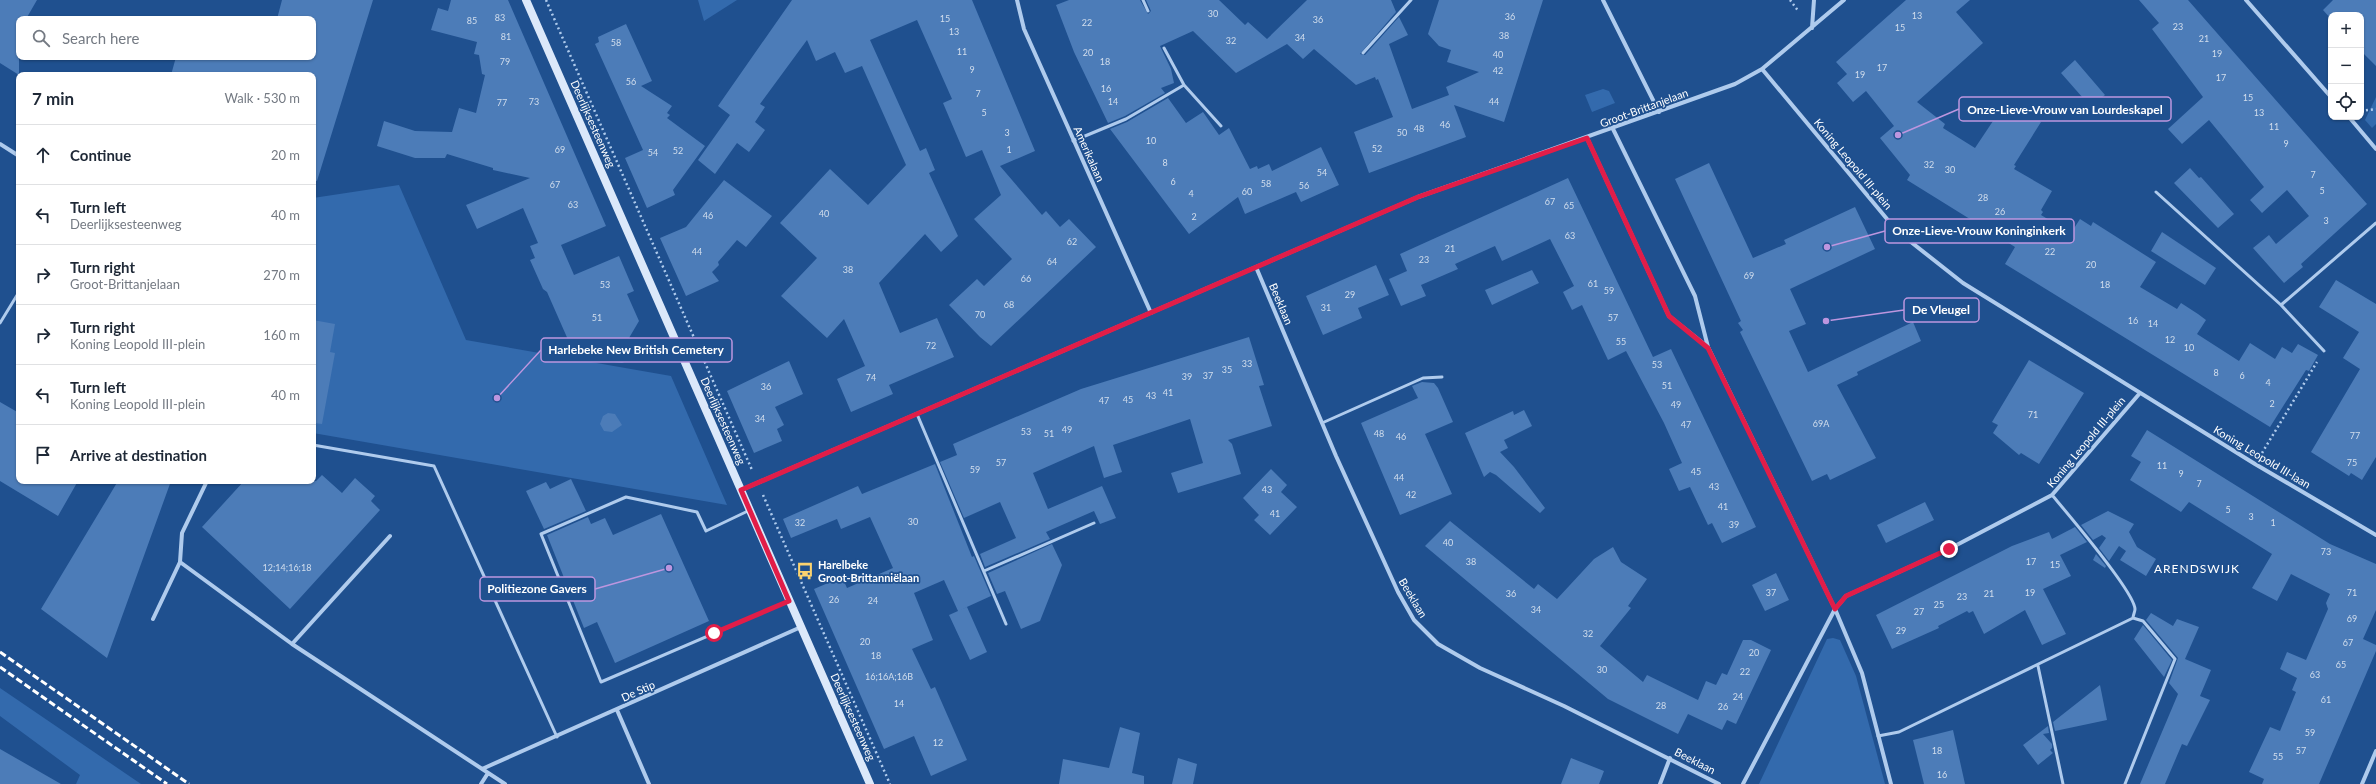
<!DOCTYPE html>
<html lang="en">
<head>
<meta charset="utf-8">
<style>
	body { margin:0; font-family:Lato,sans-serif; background:#f2f2f3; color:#1f2937 }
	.controls { position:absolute; right:12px; top:12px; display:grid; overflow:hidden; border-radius:8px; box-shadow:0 1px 3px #0004 }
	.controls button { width:36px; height:36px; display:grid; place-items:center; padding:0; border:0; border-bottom:1px solid #e0e1e3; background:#fff; color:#1f2937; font:20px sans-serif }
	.stop { position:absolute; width:12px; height:12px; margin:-9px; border:3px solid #e11d48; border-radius:50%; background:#fff }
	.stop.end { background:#e11d48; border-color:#fff; box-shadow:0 1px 4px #0008 }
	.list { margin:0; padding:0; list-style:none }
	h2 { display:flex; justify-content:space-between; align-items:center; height:52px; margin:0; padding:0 16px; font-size:17px }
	h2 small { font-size:13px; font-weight:400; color:#747a83 }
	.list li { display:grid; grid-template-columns:26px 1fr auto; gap:12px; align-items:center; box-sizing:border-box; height:60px; padding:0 16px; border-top:1px solid #e0e1e3 }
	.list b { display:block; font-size:15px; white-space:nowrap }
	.list p { margin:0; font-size:13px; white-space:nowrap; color:#747a83 }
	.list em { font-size:13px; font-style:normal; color:#747a83 }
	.icon { flex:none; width:22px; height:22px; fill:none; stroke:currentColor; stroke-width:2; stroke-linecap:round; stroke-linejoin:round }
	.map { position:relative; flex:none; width:2376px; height:784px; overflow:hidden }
	.search { position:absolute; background:#fff; box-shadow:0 1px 3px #0004; left:16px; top:16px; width:300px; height:44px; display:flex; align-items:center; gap:10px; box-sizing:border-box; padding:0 14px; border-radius:8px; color:#747a83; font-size:15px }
	.panel { position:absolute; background:#fff; box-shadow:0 1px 3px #0004; left:16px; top:72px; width:300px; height:412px; border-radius:8px }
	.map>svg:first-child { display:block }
	.green { fill:#336aad }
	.building { fill:#4c7cb8 }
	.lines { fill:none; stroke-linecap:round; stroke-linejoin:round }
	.path { stroke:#afcbed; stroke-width:2.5; stroke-dasharray:2 3; stroke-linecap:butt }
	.lane { stroke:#afcbed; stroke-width:3 }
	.street { stroke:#afcbed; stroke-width:4 }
	.secondary { stroke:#dbe8fa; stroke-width:8 }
	.rail { stroke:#fff; stroke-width:3; stroke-dasharray:7 3; stroke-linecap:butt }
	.route { stroke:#e11d48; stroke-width:5 }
	.labels { text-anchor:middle; stroke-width:3.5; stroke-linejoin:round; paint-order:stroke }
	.number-label { font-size:9px; fill:#d2deed }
	.street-label { font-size:11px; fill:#fff; stroke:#1f508f }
	.poi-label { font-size:11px; font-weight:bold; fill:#fff; stroke:#1f508f; text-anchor:start }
	.neighbourhood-label { font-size:12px; letter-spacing:1px; fill:#fff; stroke:#1f508f }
	.leader { fill:none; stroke:#bd96df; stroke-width:1.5 }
	.callout-dot { fill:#bd96df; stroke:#1f508f; stroke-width:1.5 }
	.callout { fill:#1f508f; stroke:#bd96df; stroke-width:1.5 }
	.callout-label { font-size:12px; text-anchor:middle; font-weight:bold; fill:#fff }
</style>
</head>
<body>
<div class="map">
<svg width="2376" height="784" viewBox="0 0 2376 784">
	<rect width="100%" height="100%" fill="#1f508f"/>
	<path class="green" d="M698 0H737L704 21Z
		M1603 89 1609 91 1615 103 1592 112 1585 95Z
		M2376 97V124L2372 128 2365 120Z
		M399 185 466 340 671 376 727 505 313 433V198Z
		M1833 638 1840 640 1856 676 1885 784H1759L1827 639Z
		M0 688 141 784H76L80 775 0 716Z"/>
	<path class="building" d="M0 0H37L26 19H19V75L0 63Z
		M282 0H373L317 181 313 180V75H171L176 57H313V19H277Z
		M451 0H508L606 226 561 245 574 275 619 256 634 291 627 294 639 321 629 338 670 342 622 363 614 362 607 347 598 352 596 347 587 351 584 346 573 351 547 292 543 289 530 260 535 258 530 246 538 243 523 208 477 229 466 205 530 178 493 170V168L447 154 445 158H415L377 146 384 121 415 131 452 132 459 108 476 113 485 75 482 74 479 55 474 54 477 42 431 30 438 8 448 11Z
		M792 0H972L1035 151 1000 166 1042 215 1046 211 1060 227 1069 219 1096 247 991 346 980 337 949 305 977 279 984 286 1012 259 974 219 1001 195 982 150 966 157 943 103 952 99 917 20 870 40 920 151 926 148 935 170 929 173 958 236 941 252 925 234 879 283 900 333 937 318 954 357 889 385 893 394 851 412 837 379 865 366 844 319 827 338 781 296 817 258 780 223 830 169 868 205 906 165 862 66 845 73 835 52 816 61 807 40 760 104 765 107 755 122 765 130 749 152 737 143 715 174 698 160 730 115 718 106Z
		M1069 0H1140L1148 14 1151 11 1146 0H1219L1245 25 1248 22 1267 39 1307 0H1391L1396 12 1360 54 1365 55 1399 17 1408 35 1389 44 1412 109 1449 95 1446 87 1479 72 1447 62 1451 50 1439 46 1428 34 1439 0H1543L1504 122 1454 105 1466 137 1369 173 1354 132 1393 117 1378 79 1376 80 1375 77 1356 85 1314 49 1303 59 1287 44 1236 73 1193 31 1160 46 1171 69 1174 83 1161 88 1165 93 1125 116 1108 123 1074 52 1056 5Z
		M1906 0H1970L1956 12 1983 43 1917 102 1945 124 1943 128 1975 148 1999 112 2004 115 2010 106 2014 108 2015 106 2041 122 2014 165 2016 166 2014 169 2052 191 2041 210 2043 212 2041 215 2071 233 2080 219 2091 226 2093 222 2156 262 2140 287 2177 309 2181 303 2198 314 2206 320 2197 334 2239 361 2250 343 2275 359 2282 347 2292 353 2298 344 2318 355 2309 371 2306 370 2270 427 2005 264 2015 247 1907 180 1910 175 1880 138 1894 126 1866 91 1853 102 1837 83 1847 74 1836 62Z
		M2139 0H2188L2367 204 2301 264 2303 267 2284 283 2253 248 2269 235 2276 244 2309 216 2287 190 2262 213 2250 200 2264 187 2209 120 2182 144 2168 129 2203 97 2152 29 2159 23Z
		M2333 0H2376V66L2361 51V15H2331V19L2323 10Z
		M626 24 652 81 641 86 672 106 667 113 670 115 667 118 705 146 673 190 675 195 647 208 625 158 643 150 595 44 599 42 598 37Z
		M2075 60 2105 95 2090 106 2061 73Z
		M1168 98 1186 123 1203 112 1219 135 1229 128 1250 169 1257 166 1258 169 1269 164 1272 171 1321 147 1339 185 1301 202 1296 192 1245 214 1238 197 1189 234 1110 129 1127 122Z
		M1709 163 1753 258 1786 244 1784 240 1855 207 1875 249 1790 289 1806 324 1789 331 1808 372 1913 322 1921 341 1857 372 1858 375 1837 385 1876 458 1830 480 1827 474 1812 481 1740 332 1743 330 1738 323 1741 321 1675 179Z
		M2190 168 2199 178 2201 177 2234 214 2218 228 2174 183Z
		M1568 178 1653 357 1671 349 1756 527 1722 543 1712 523 1708 525 1690 487 1679 491 1669 469 1682 463 1664 423 1626 351 1608 360 1582 305 1572 310 1563 292 1574 286 1550 239 1502 261 1495 246 1455 264 1458 269 1421 285 1426 296 1401 306 1389 279 1407 271 1400 254Z
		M724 180 772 216 746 247 737 240 718 262 719 265 712 272 719 281 686 296 660 238 686 227Z
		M2162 232 2216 268 2205 285 2151 251Z
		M1376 265 1389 295 1358 308 1362 318 1323 335 1306 296Z
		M1532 270 1539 283 1492 305 1485 290Z
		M2336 280 2376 304V457L2362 480 2351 473 2349 476 2311 452 2360 369 2343 358 2359 332 2319 307Z
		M313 320 335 324 330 352 335 353 322 424 313 423Z
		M1249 337 1264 385 1259 386 1272 426 1228 440 1232 444 1241 474 1178 493 1171 473 1203 463 1190 419 1113 445 1122 472 1104 478 1094 446 1033 473 1048 509 1102 486 1116 518 1100 524 1094 511 1046 532 1050 539 985 567 980 554 1016 538 1000 502 964 518 940 462 957 455 953 444 1081 389Z
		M2029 360 2084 393 2039 464 2021 453 2019 455 1993 433 1998 425 1992 422Z
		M789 361 803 394 775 407 784 425 777 429 782 441 754 453 727 391Z
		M1422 382 1434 383 1438 388 1453 422 1425 434 1452 494 1400 515 1361 423 1418 398 1412 386Z
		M0 402 19 413V481H78L58 516 0 481Z
		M1524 410 1532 426 1504 440 1508 448 1500 452 1514 467 1545 508 1540 513 1496 475 1490 472 1484 477 1465 433 1513 411 1514 415Z
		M608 413 615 414 622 425 612 432 604 431 600 424 603 416Z
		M2147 430 2330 544 2376 564V610L2363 639 2376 645V651L2319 784H2262L2264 779 2249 772 2270 727 2280 731 2296 692 2292 690 2297 678 2280 669 2287 652 2306 660 2328 609 2326 603 2330 594 2291 574 2277 601 2252 588 2272 554 2189 502 2181 512 2130 480 2141 462 2131 456Z
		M935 464 972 557 974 556 991 596 958 611 944 580 914 593 933 640 912 649 931 689 935 687 967 760 931 776 914 736 884 749 814 589 842 577 847 588 893 568 870 517 841 529 837 519 791 538 783 519 858 486 862 494Z
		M1271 469 1287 485 1281 492 1297 507 1270 535 1254 520 1259 515 1243 498Z
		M322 475 342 493 355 478 375 496 371 501 380 510 290 609 202 527 244 481H316Z
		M571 479 586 511 544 529 526 491 546 482 550 489Z
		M118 481H171L107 658 41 609Z
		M1925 502 1934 520 1886 543 1877 525Z
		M2108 511 2134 524 2129 532 2137 547 2156 559 2146 576 2120 560 2126 551 2119 546 2109 561 2099 548 2106 538 2102 535 2093 540 2081 525Z
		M661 514 709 621 615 663 597 622 584 628 547 535 588 517 591 524 605 518 613 535Z
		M1450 521 1534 589 1538 584 1557 599 1594 559 1613 547 1621 562 1647 579 1628 606 1631 608 1600 646 1643 682 1647 675 1698 700 1706 681 1716 685 1722 673 1727 675 1743 640H1751L1771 650 1736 724 1727 720 1722 730 1688 714 1678 734 1608 699 1425 546Z
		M2075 527 2087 542 2060 555 2071 576 2043 589 2066 634 2042 645 2025 610 1984 634 1973 611 1969 613 1967 611 1938 626 1939 628 1892 649 1876 615 2012 546 2049 532 2052 539Z
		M1052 544 1062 565 1040 621 1021 629 1005 591 997 594 988 573Z
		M2096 554 2106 566 2105 568 2093 560Z
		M1776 573 1789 600 1765 611 1752 585Z
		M967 607 987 652 970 660 949 615Z
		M2151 613 2173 626 2177 619 2199 627 2185 659 2211 670 2200 696 2210 700 2187 746 2182 744 2165 784H2140L2178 694 2169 683 2178 658 2146 620Z
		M2143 625 2172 660 2164 677 2134 639Z
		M2100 685 2107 720 2055 731 2053 722Z
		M2048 726 2049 733 2043 734 2052 744V748L2050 750 2053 753 2038 765 2023 745Z
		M1120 727 1140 733 1132 773 1144 776V784H1059L1063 759 1109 768Z
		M1953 730 1965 784H1924L1913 740Z
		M0 749 61 784H0Z
		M1178 758 1197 764 1193 784H1172Z
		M1571 758 1604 771 1599 784H1561Z"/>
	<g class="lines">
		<path class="path" d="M546 0 752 470
			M1790 0 1799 12
			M2361 111 2376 109
			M2262 453 2317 362
			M763 495 890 784"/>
		<path class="lane" d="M1143 0 1148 11
			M1164 48 1184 85 1221 126
			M1363 53 1411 0
			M1073 141 1126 119 1184 85
			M2156 192 2281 305 2324 351
			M2281 305 2376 223
			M0 323 19 292
			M917 414 1006 624
			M1322 423 1423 378 1442 377
			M313 445 434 466 557 737
			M2052 495C2067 513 2134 591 2135 609 2135 612 2133 615 2133 618L2143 621 2175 659 2125 784
			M750 510 706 531 697 512 626 497 541 534 601 682 789 601
			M984 571 1094 523
			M2038 666 2063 784
			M1878 736 1899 732 2133 618"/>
		<path class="street" d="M1017 0 1024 29 1151 313
			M1603 0 1659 112
			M2246 0 2331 97
			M1812 28 1814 0
			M1762 69 1897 231 1963 283 2255 464 2376 535
			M2349 117 2376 149
			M1613 129 1695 296 1708 347 1835 609 1846 596 1949 549 2052 495 2140 393
			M1587 138 1669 316 1708 347
			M0 144 19 156
			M1256 267 1336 456 1398 592 1414 620 1438 644 1480 668 1564 706 1719 784
			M741 490 1418 197 1735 84 1762 69 1844 0
			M180 562 292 644 505 784
			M153 619 180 562 182 533 207 481
			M292 644 390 536
			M617 710 649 784
			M482 769 801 627
			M481 784 488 773
			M1660 784 1670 758
			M1743 784 1835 609 1862 673 1891 784
			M2362 784 2376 751"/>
		<path class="secondary" d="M526 0 870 784"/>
		<path class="rail" d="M0 652 189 784
			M0 667 167 784"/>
	</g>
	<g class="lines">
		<path class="route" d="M714 633 789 601 741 490 1418 197 1587 138 1669 316 1708 348 1835 609 1846 596 1949 549"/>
	</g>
	<defs>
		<g id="bus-bare" transform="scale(1.38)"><path d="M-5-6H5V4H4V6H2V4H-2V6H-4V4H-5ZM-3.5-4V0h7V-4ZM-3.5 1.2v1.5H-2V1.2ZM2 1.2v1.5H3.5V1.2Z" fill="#fbd36f" stroke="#1f508f" stroke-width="2.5" paint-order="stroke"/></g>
	</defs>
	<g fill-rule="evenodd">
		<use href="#bus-bare" x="805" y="571"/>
	</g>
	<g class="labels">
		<g class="number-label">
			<text x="1213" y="17">30</text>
			<text x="1917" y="19">13</text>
			<text x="1510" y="20">36</text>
			<text x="500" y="21">83</text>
			<text x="945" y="22">15</text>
			<text x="1318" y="23">36</text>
			<text x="472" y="24">85</text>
			<text x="1087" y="26">22</text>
			<text x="2178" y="30">23</text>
			<text x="1900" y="31">15</text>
			<text x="954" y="35">13</text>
			<text x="1504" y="39">38</text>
			<text x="506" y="40">81</text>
			<text x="1300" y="41">34</text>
			<text x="2204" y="42">21</text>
			<text x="1231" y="44">32</text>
			<text x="616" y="46">58</text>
			<text x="962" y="55">11</text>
			<text x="1088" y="56">20</text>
			<text x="2217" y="57">19</text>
			<text x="1498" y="58">40</text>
			<text x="505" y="65">79</text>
			<text x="1105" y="65">18</text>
			<text x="1882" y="71">17</text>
			<text x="972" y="73">9</text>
			<text x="1498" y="74">42</text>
			<text x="1860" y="78">19</text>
			<text x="2221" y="81">17</text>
			<text x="631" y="85">56</text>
			<text x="1106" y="92">16</text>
			<text x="978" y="97">7</text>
			<text x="2248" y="101">15</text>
			<text x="534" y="105">73</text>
			<text x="1113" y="105">14</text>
			<text x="1494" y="105">44</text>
			<text x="502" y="106">77</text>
			<text x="984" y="116">5</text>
			<text x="2259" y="116">13</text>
			<text x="1445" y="128">46</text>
			<text x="2274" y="130">11</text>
			<text x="1419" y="132">48</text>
			<text x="1007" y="136">3</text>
			<text x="1402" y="136">50</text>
			<text x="1151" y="144">10</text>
			<text x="2286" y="147">9</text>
			<text x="1377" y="152">52</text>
			<text x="560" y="153">69</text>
			<text x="1009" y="153">1</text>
			<text x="678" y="154">52</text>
			<text x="653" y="156">54</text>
			<text x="1165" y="166">8</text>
			<text x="1929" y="168">32</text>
			<text x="1950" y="173">30</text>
			<text x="1322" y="176">54</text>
			<text x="2313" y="178">7</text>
			<text x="1173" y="185">6</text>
			<text x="1266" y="187">58</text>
			<text x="555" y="188">67</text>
			<text x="1304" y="189">56</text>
			<text x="2322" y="194">5</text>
			<text x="1247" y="195">60</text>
			<text x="1191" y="197">4</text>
			<text x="1983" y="201">28</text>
			<text x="1550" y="205">67</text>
			<text x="573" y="208">63</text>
			<text x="1569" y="209">65</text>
			<text x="2000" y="215">26</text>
			<text x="824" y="217">40</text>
			<text x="708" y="219">46</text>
			<text x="1194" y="220">2</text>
			<text x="2326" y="224">3</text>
			<text x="1570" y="239">63</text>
			<text x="1072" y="245">62</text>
			<text x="1450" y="252">21</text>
			<text x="697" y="255">44</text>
			<text x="2050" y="255">22</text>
			<text x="1424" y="263">23</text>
			<text x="1052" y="265">64</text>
			<text x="2091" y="268">20</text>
			<text x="848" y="273">38</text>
			<text x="1749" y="279">69</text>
			<text x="1026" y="282">66</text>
			<text x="1593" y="287">61</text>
			<text x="605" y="288">53</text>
			<text x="2105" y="288">18</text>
			<text x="1609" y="294">59</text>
			<text x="1350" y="298">29</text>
			<text x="1009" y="308">68</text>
			<text x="1326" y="311">31</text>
			<text x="980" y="318">70</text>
			<text x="597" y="321">51</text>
			<text x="1613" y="321">57</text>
			<text x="2133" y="324">16</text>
			<text x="2153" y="327">14</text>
			<text x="2170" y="343">12</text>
			<text x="1621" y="345">55</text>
			<text x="931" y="349">72</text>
			<text x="2189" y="351">10</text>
			<text x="1247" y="367">33</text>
			<text x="1657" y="368">53</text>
			<text x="1227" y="373">35</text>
			<text x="2216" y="376">8</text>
			<text x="1208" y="379">37</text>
			<text x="2242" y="379">6</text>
			<text x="1187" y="380">39</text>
			<text x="871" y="381">74</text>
			<text x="2268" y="386">4</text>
			<text x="1667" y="389">51</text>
			<text x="766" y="390">36</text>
			<text x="1168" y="396">41</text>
			<text x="1151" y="399">43</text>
			<text x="1128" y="403">45</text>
			<text x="1104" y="404">47</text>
			<text x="2272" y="407">2</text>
			<text x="1676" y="408">49</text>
			<text x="2033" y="418">71</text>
			<text x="760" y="422">34</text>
			<text x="1821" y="427">69A</text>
			<text x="1686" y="428">47</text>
			<text x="1067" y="433">49</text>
			<text x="1026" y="435">53</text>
			<text x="1049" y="437">51</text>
			<text x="1379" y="437">48</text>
			<text x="2355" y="439">77</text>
			<text x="1401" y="440">46</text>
			<text x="1001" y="466">57</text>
			<text x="2352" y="466">75</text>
			<text x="2162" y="469">11</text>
			<text x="975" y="473">59</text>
			<text x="1696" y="475">45</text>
			<text x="2181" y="477">9</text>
			<text x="1399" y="481">44</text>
			<text x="2199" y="487">7</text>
			<text x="1714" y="490">43</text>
			<text x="1267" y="493">43</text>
			<text x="1411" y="498">42</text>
			<text x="1723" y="510">41</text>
			<text x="2228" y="513">5</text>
			<text x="1275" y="517">41</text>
			<text x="2251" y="520">3</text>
			<text x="913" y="525">30</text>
			<text x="800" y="526">32</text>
			<text x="2273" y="526">1</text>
			<text x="1734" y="528">39</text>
			<text x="1448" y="546">40</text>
			<text x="2326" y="555">73</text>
			<text x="1471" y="565">38</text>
			<text x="2031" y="565">17</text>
			<text x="2055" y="568">15</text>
			<text x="287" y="571">12;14;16;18</text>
			<text x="1771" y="596">37</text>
			<text x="2030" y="596">19</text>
			<text x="2352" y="596">71</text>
			<text x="1511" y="597">36</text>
			<text x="1989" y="597">21</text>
			<text x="1962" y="600">23</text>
			<text x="834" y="603">26</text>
			<text x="873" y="604">24</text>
			<text x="1939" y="608">25</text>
			<text x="1536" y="613">34</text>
			<text x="1919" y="615">27</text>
			<text x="2352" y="622">69</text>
			<text x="1901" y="634">29</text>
			<text x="1588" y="637">32</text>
			<text x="865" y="645">20</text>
			<text x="2348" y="646">67</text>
			<text x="1754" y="656">20</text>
			<text x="876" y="659">18</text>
			<text x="2341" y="668">65</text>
			<text x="1602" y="673">30</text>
			<text x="1745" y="675">22</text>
			<text x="2315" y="678">63</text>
			<text x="889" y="680">16;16A;16B</text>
			<text x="1738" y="700">24</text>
			<text x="2326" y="703">61</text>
			<text x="899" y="707">14</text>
			<text x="1661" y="709">28</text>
			<text x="1723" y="710">26</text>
			<text x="2310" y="736">59</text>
			<text x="938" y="746">12</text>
			<text x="1937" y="754">18</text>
			<text x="2301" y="754">57</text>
			<text x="2278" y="760">55</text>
			<text x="1942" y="778">16</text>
		</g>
		<g class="street-label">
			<text transform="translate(1644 108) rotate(-20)" y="4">Groot-Brittanjelaan</text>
			<text transform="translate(593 124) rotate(66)" y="4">Deerlijksesteenweg</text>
			<text transform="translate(1089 154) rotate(66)" y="4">Amerikalaan</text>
			<text transform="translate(1853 164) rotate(50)" y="4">Koning Leopold III-plein</text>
			<text transform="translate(1281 304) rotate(67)" y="4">Beeklaan</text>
			<text transform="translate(723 421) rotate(66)" y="4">Deerlijksesteenweg</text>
			<text transform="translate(2086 442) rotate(-50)" y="4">Koning Leopold III-plein</text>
			<text transform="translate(2262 457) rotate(31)" y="4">Koning Leopold III-laan</text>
			<text transform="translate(1413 598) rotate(59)" y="4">Beeklaan</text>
			<text transform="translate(638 691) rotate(-24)" y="4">De Stip</text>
			<text transform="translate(853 717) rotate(66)" y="4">Deerlijksesteenweg</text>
			<text transform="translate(1695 761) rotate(27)" y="4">Beeklaan</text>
		</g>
		<g class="poi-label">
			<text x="818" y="569">Harelbeke<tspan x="818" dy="13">Groot-Brittanniëlaan</tspan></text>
		</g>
		<g class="neighbourhood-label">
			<text x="2197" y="573">ARENDSWIJK</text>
		</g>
	</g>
	<path class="leader" d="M1898 135L1959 109M1827 247L1885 231M1826 321L1904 310M497 398L541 350M669 568L595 589"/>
	<g class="callout-dot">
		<circle cx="1898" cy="135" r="4"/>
		<circle cx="1827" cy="247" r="4"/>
		<circle cx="1826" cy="321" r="4"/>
		<circle cx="497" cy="398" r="4"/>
		<circle cx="669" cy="568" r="4"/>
	</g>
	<g class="callout">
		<rect x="1959" y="97" width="212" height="24" rx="4"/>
		<rect x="1885" y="219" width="189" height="24" rx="4"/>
		<rect x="1904" y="298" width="75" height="24" rx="4"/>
		<rect x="541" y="338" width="191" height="24" rx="4"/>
		<rect x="480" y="577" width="115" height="24" rx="4"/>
	</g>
	<g class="callout-label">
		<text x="2065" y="114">Onze-Lieve-Vrouw van Lourdeskapel</text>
		<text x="1979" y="235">Onze-Lieve-Vrouw Koninginkerk</text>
		<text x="1941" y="314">De Vleugel</text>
		<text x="636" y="354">Harlebeke New British Cemetery</text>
		<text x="537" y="593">Politiezone Gavers</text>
	</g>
</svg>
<div class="controls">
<button>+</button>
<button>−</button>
<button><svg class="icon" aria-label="locate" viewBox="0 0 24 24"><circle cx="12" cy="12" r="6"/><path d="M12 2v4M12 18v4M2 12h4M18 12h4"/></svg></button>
</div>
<div class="stop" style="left:714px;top:633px"></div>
<div class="stop end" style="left:1949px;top:549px"></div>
<div class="search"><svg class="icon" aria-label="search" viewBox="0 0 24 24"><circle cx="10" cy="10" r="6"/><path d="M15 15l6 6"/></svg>Search here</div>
<section class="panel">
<h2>7 min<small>Walk · 530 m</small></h2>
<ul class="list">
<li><svg class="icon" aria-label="ahead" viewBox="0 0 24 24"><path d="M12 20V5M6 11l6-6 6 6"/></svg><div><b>Continue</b></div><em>20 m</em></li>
<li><svg class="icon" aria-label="left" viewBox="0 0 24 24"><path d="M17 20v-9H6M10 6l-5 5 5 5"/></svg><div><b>Turn left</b><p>Deerlijksesteenweg</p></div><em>40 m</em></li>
<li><svg class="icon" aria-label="right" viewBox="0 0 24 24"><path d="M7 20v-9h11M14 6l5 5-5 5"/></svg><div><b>Turn right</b><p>Groot-Brittanjelaan</p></div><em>270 m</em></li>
<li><svg class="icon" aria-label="right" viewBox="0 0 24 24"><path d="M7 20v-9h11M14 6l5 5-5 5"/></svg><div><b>Turn right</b><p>Koning Leopold III-plein</p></div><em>160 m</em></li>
<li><svg class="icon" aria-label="left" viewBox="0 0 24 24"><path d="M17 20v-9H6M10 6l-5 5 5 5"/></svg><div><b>Turn left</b><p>Koning Leopold III-plein</p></div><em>40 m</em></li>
<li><svg class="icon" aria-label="arrive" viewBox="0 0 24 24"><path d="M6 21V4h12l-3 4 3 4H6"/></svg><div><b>Arrive at destination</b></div></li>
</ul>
</section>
</div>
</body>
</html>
